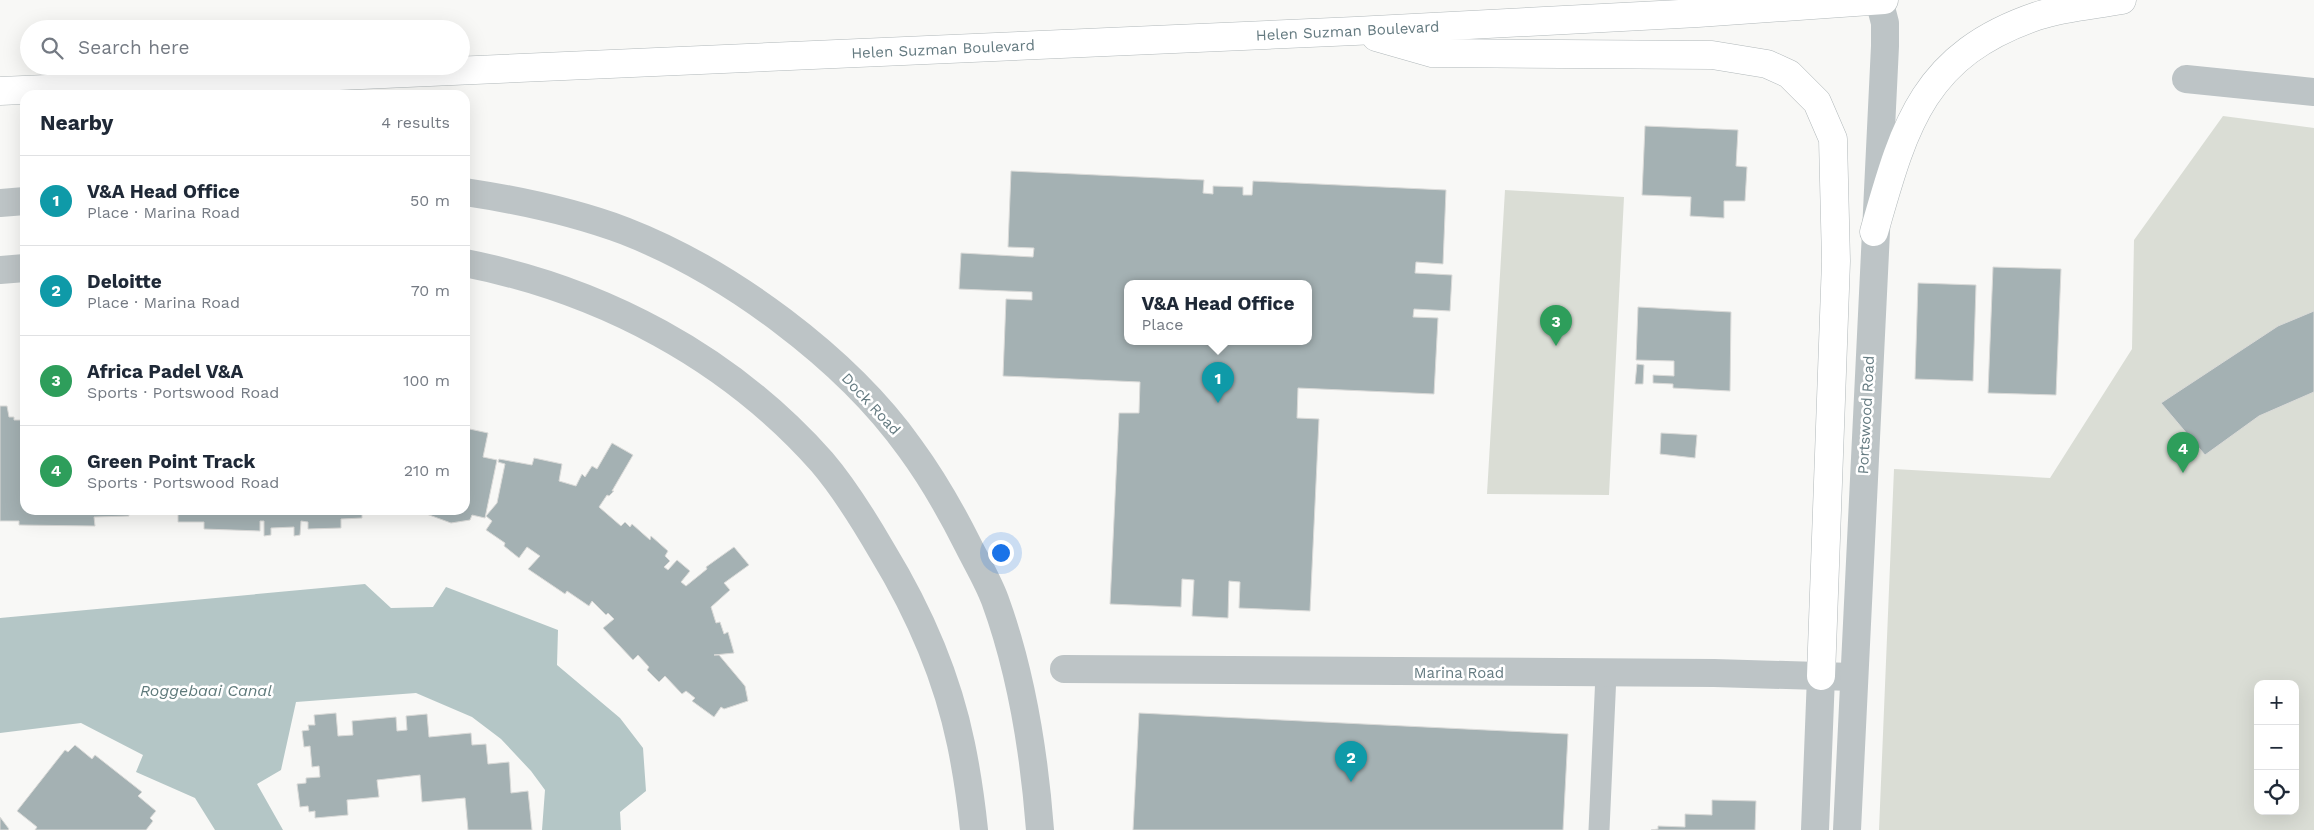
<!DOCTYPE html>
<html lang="en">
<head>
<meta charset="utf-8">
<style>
	body { margin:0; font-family:"Work Sans",sans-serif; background:#f2f2f3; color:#1f2937 }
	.controls { position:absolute; right:15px; bottom:15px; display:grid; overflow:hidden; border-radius:10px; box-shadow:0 5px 20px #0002 }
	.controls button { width:45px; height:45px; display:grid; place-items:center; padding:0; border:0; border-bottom:1px solid #e0e1e3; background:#fff; color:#1f2937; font:25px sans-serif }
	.you { position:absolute; left:1000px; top:552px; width:18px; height:18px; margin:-12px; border:4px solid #fff; border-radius:50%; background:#1a73e8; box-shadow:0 0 0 8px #1a73e833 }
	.badge { display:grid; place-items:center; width:32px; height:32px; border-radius:50%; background:#1a73e8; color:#fff; font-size:16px; font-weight:700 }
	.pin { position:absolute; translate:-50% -41px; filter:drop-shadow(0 1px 2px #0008) }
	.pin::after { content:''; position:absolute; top:26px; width:18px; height:15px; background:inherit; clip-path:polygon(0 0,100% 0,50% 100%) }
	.popup { position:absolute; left:1124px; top:280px; width:188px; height:65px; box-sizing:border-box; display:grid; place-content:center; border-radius:10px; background:#fff; filter:drop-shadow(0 1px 4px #0005); font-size:16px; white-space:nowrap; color:#747a83 }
	.popup b { font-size:19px; color:#1f2937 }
	.popup::after { content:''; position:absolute; left:50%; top:100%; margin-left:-10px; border:10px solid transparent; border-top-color:#fff }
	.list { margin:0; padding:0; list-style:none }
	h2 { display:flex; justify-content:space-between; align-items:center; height:65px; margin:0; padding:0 20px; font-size:21px }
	h2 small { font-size:16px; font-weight:400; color:#747a83 }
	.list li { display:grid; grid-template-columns:32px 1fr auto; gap:15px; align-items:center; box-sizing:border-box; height:90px; padding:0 20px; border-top:1px solid #e0e1e3 }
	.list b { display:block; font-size:19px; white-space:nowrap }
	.list p { margin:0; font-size:16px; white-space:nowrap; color:#747a83 }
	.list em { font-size:16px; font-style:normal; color:#747a83 }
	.icon { flex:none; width:28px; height:28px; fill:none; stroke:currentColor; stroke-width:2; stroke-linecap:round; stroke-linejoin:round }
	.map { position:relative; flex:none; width:2314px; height:830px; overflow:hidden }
	.search { position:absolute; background:#fff; box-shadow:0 5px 20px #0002; left:20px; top:20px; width:450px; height:55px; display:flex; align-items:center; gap:12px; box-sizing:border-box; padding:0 18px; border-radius:28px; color:#747a83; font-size:19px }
	.panel { position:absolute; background:#fff; box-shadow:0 5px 20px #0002; left:20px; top:90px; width:450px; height:425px; border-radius:15px }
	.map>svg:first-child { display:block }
	.green { fill:#daddd5; fill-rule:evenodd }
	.water { fill:#b4c6c6 }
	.building { fill:#a4b1b3; stroke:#dadad8; fill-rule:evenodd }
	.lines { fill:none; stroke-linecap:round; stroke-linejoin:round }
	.primary-casing { stroke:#b1b8ba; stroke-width:29 }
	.service { stroke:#bdc4c6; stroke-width:21 }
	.minor { stroke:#bdc4c6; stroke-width:28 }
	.tertiary { stroke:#bdc4c6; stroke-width:28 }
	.primary { stroke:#fff; stroke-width:28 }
	.labels { text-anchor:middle; stroke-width:5; stroke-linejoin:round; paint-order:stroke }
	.street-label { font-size:15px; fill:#647a80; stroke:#fff }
	.water-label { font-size:16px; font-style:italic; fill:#5f7a7b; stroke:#fff }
</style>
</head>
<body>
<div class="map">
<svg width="2314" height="830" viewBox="0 0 2314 830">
	<rect width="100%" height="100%" fill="#f8f8f6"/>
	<path class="green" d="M2223 116 2314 128V830H1879L1894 469 2050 478 2132 349 2134 240ZM2258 684H2295V811H2258Z
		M1505 190 1624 197 1609 495 1487 494Z"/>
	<path class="water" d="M365 584 391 608 433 607 446 587 558 630 557 665 620 718 643 748 646 791 620 812 621 830H542L545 790 531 771 501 739 472 717 416 693 296 702 281 770 257 784 283 830H215L195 798 136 772 143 755 81 723 0 733V618Z"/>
	<path class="building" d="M1645 126 1738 130 1736 166 1747 167 1745 201H1724V218L1690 216 1691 197 1642 195Z
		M1011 171 1204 180 1203 193 1213 194V186L1243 187V195H1252L1253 181 1446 190 1443 264 1416 262 1415 273 1452 275 1450 311 1414 309 1413 317 1438 318 1434 394 1298 388 1297 418 1319 419 1310 611 1239 608 1240 582 1229 581 1228 618 1192 616 1194 580 1182 579 1181 607 1110 604 1119 413H1139L1140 382 1003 376 1006 299 1032 300V292L959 289 961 253 1033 257 1034 248 1008 247ZM1128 284H1308V342H1128Z
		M1993 267 2061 269 2056 395 1988 393Z
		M1918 283 1976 285 1973 381 1915 379Z
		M1638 307 1731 312 1730 391 1673 388V384L1653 383V375L1674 376V361L1636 360Z
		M2314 311V392L2259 416 2205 455 2161 403 2278 326Z
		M1637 364 1644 365 1643 384H1635Z
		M0 406H7L9 417H14V420H22L21 440H25V510H160L128 511 129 516 94 517 95 526 19 525V521H0Z
		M465 428 488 433 483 457 497 460 485 518 472 515 470 520 451 523 421 512 465 510Z
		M1661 433 1697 435 1695 458 1660 454Z
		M612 443 633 455 612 491H614L609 496 607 495 599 507 621 526 625 522 630 527 632 524 650 540 651 536 668 551 665 556 670 561 664 567 668 570 677 560 690 571 681 582 686 586 707 569 706 567 734 547 749 565 724 583 730 590 711 607 716 623 720 622 724 634 728 632 734 653 714 655H719L745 686 748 701 724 709 721 707 714 717 692 701 695 698 686 691 682 694 665 676 659 682 647 670 649 667 638 655 633 660 603 628 614 619 608 613 606 615 592 601 589 606 567 591 565 594 528 569 540 556 527 547 519 558 504 546 505 543 486 530 492 521 486 516 497 503 505 464 498 462 499 459 532 465 534 458 562 464 559 481 576 486 582 474 585 477 592 466 597 469Z
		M178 510H383V511L362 513V518L341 519V528L308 529V522L301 521 300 535 294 536V527L271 528V535L264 536V521H260V531L204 529V522H178Z
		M336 713 338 736 353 735 352 721 396 717 397 731 407 730 406 716 427 714 429 737 471 733 472 745 486 744 488 764 509 762 511 793 528 791 532 830H468L465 798 422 802 420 775 377 780 379 797 347 800 348 815 315 818V811L309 812 308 806 300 807 297 784 306 783V778L320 777 319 766 312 767 310 746 304 747 302 731 309 730 308 725H315L314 715Z
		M1139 713 1568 734 1563 830H1133Z
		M75 745 92 759 95 755 142 792 138 796 156 811 150 818 153 821 146 830H35L37 827 17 811 65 750 68 752Z
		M1712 800 1756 801 1755 830H1651L1658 829V826L1685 827V814L1712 815Z
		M0 817 9 829 8 830H0Z"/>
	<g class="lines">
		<g class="primary-casing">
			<g id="primary">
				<path d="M1376 37 1432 53 1712 55 1767 64 1789 74 1817 102 1833 139 1836 261 1821 676"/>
				<path id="s1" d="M0 91 1355 31 1698 13 1884 0"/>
				<path d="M1874 232C1904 127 1922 55 2037 16 2064 7 2094 5 2122 0"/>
			</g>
		</g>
		<path class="service" d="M1599 830 1606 674"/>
		<path class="minor" d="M2186 79 2314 92
			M1064 669 1714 673 1853 677"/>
		<path class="tertiary" d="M465 192C518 200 574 212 625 231 728 271 846 358 910 448 932 478 951 511 968 545 977 563 988 581 995 600 1022 674 1034 751 1040 830
			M0 203 25 201
			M465 263C602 290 729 357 822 462 845 489 864 520 882 551 918 610 947 676 961 744 967 773 971 801 974 830
			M0 270 25 268
			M1815 830 1821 676
			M1847 830 1885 46V23L1879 0"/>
		<use href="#primary" class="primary"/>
	</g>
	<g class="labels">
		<g class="street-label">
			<text dy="5" stroke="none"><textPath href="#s1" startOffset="1349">Helen Suzman Boulevard</textPath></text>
			<text dy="5" stroke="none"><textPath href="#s1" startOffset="944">Helen Suzman Boulevard</textPath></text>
			<text transform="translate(871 404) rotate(47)" y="5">Dock Road</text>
			<text transform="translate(1866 415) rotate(-87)" y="5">Portswood Road</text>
			<text x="1459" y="678">Marina Road</text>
		</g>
		<g class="water-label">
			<text x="206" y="696">Roggebaai Canal</text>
		</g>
	</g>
</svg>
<div class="controls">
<button>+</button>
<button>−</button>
<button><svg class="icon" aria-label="locate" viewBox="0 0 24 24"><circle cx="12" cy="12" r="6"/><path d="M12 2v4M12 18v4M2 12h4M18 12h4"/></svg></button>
</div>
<div class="you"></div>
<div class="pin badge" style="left:1218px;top:403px;background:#0f9aa8">1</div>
<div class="popup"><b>V&amp;A Head Office</b>Place</div>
<div class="pin badge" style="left:1351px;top:782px;background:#0f9aa8">2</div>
<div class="pin badge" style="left:1556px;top:346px;background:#2e9e5b">3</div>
<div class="pin badge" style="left:2183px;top:473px;background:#2e9e5b">4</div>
<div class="search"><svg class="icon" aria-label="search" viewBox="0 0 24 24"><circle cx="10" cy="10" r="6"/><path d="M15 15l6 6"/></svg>Search here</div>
<section class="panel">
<h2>Nearby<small>4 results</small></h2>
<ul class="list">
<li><span class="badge" style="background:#0f9aa8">1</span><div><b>V&amp;A Head Office</b><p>Place · Marina Road</p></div><em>50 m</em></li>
<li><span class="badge" style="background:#0f9aa8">2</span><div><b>Deloitte</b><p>Place · Marina Road</p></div><em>70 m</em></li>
<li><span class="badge" style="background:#2e9e5b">3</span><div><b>Africa Padel V&amp;A</b><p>Sports · Portswood Road</p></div><em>100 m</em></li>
<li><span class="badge" style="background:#2e9e5b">4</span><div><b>Green Point Track</b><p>Sports · Portswood Road</p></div><em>210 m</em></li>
</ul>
</section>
</div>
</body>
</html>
